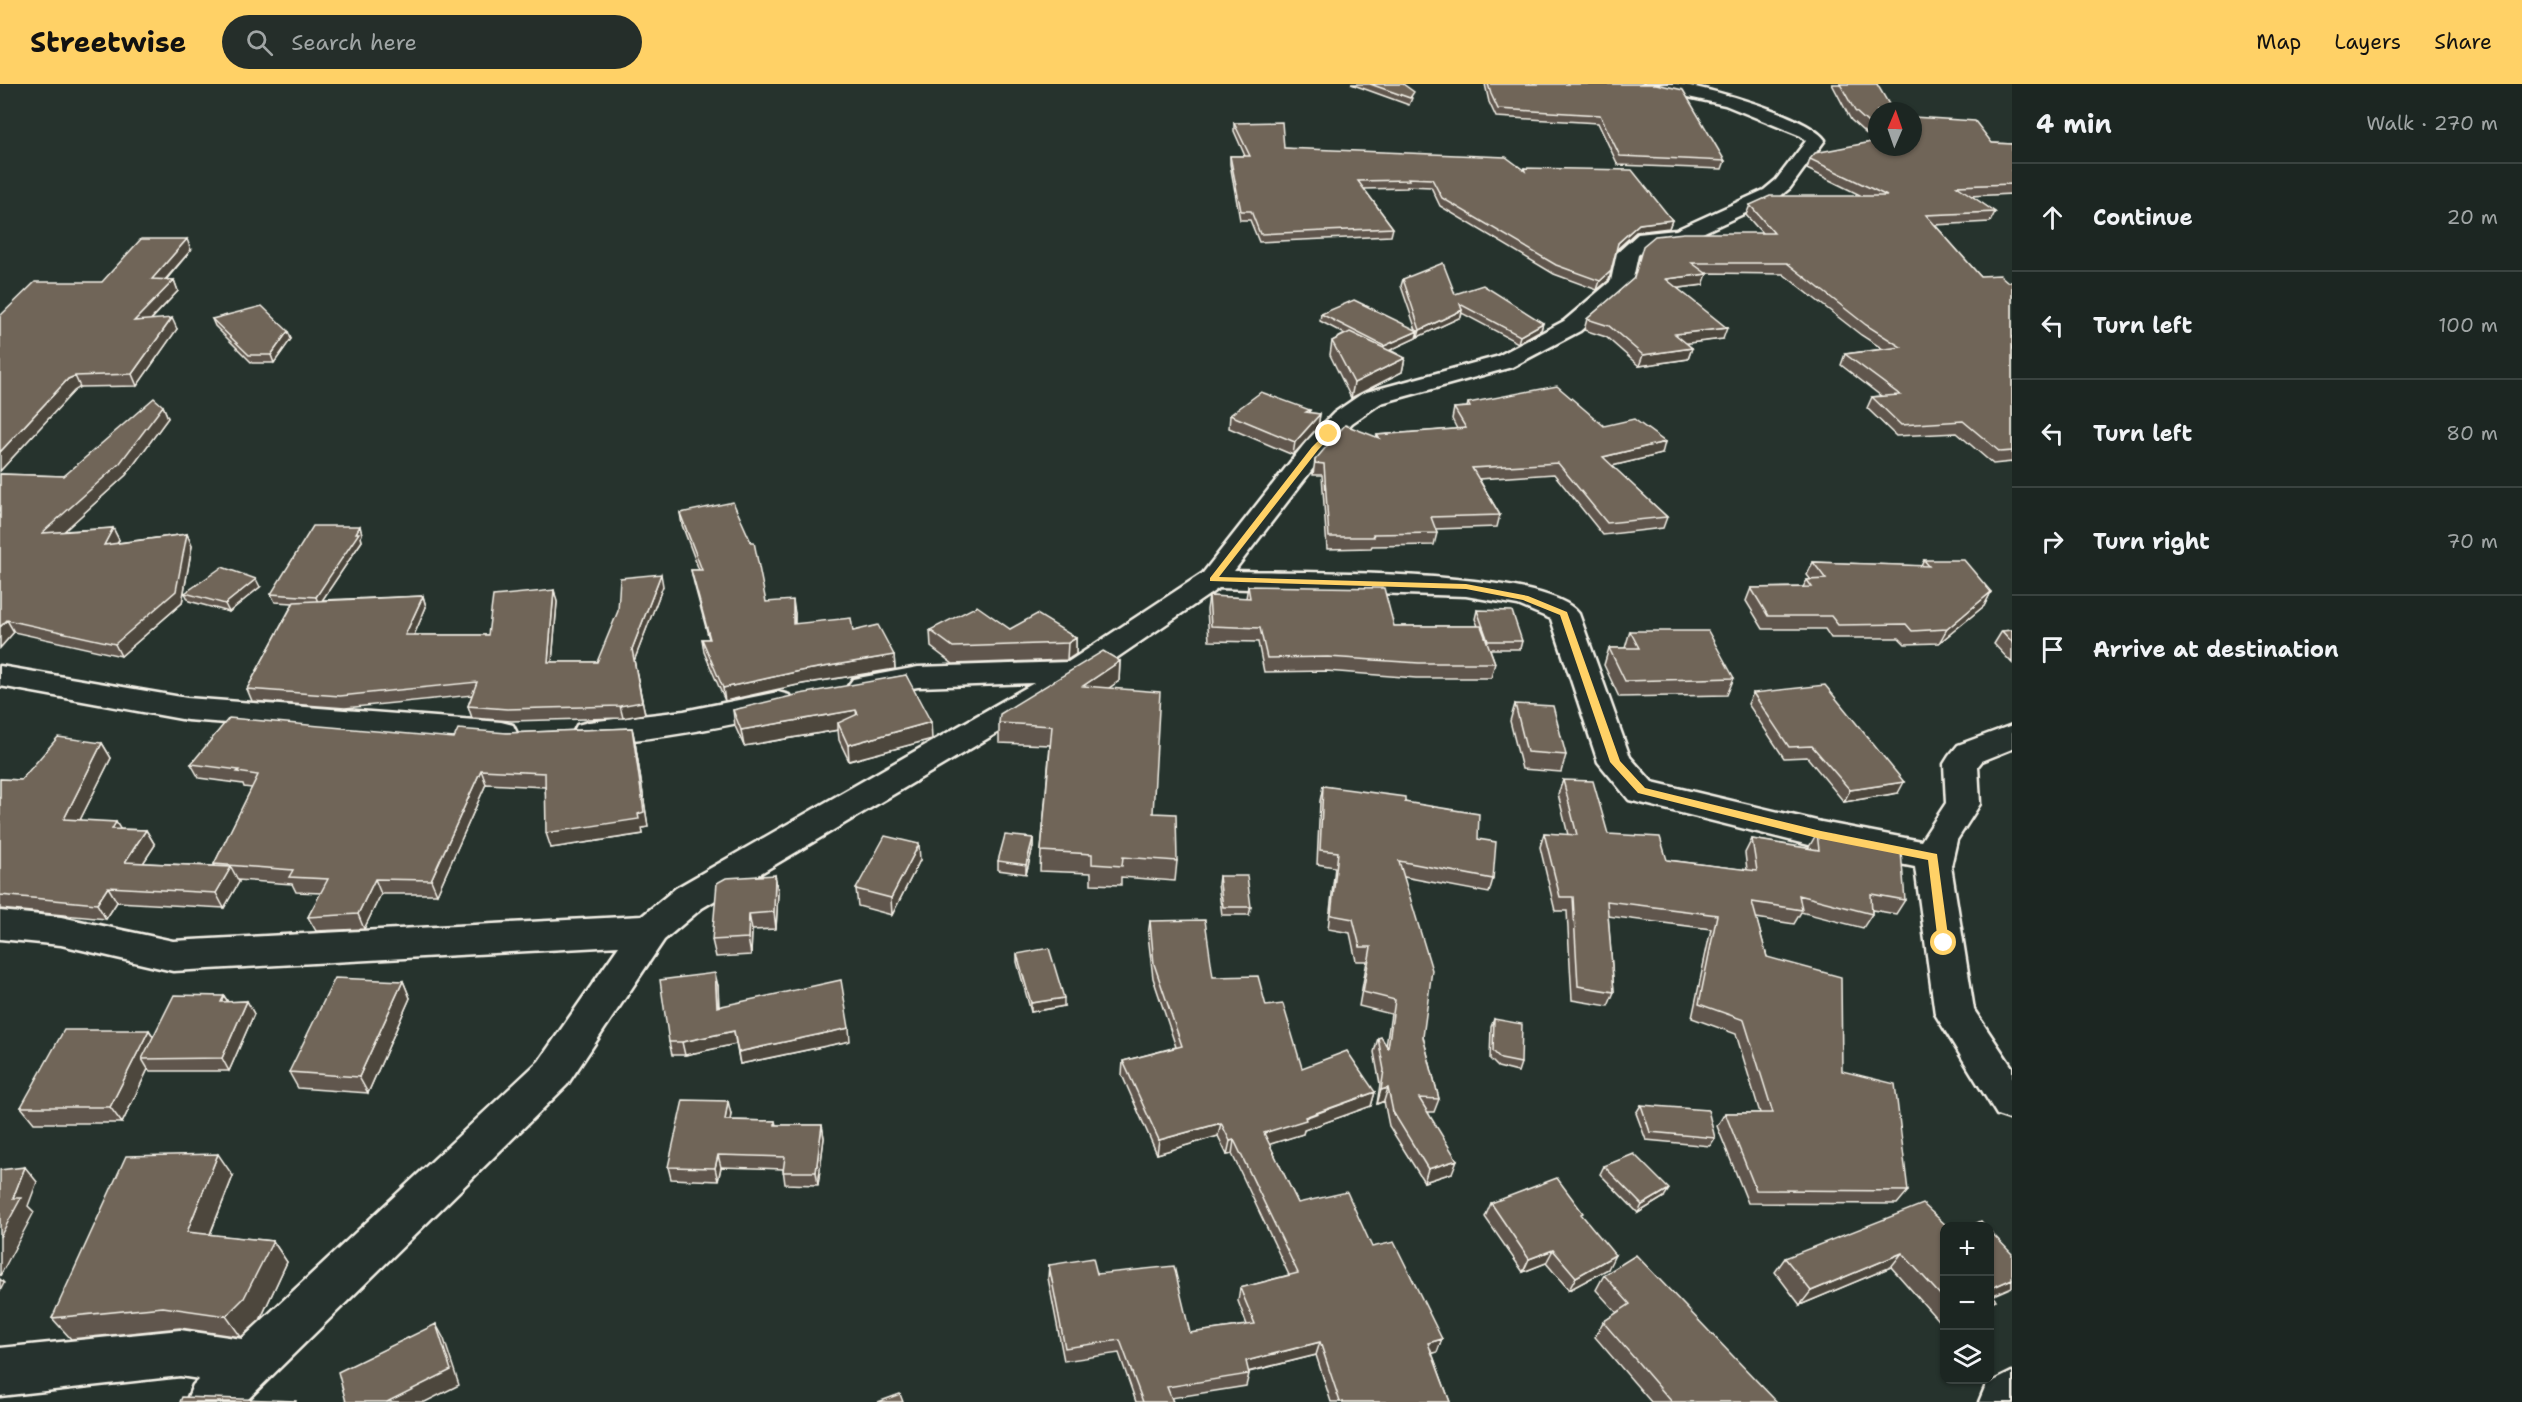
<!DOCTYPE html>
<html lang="en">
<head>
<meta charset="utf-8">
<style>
	body { margin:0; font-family:"Shantell Sans",sans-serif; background:#252e2a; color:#f1f3f6 }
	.controls { position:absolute; right:18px; bottom:18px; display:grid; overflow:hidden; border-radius:12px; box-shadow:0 2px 4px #0004 }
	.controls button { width:54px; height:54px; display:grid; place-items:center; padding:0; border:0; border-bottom:2px solid #3a4340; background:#1c2622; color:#f1f3f6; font:30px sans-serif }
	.compass { position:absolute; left:1868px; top:18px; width:54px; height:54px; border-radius:50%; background:#1c2622; box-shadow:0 2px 4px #0004; rotate:2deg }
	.stop { position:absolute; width:18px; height:18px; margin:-14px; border:4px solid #ffd166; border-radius:50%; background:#fff }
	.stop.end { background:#ffd166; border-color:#fff; box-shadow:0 2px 6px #0008 }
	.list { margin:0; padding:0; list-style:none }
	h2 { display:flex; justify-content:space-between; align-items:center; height:78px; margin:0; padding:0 24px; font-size:26px }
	h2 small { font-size:20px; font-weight:400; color:#a0a5a5 }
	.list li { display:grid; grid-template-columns:39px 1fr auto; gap:18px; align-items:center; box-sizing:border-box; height:108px; padding:0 24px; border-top:2px solid #3a4340 }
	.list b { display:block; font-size:22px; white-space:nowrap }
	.list em { font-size:20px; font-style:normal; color:#a0a5a5 }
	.icon { flex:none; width:33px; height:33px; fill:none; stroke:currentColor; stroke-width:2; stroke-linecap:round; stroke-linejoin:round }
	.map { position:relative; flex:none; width:2012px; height:1318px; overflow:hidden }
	header { display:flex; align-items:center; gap:36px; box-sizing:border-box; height:84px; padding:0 30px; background:#ffd166; color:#111 }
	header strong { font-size:28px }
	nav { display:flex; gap:33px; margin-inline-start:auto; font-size:21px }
	.search { width:420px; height:54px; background:#252e2a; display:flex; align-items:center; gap:15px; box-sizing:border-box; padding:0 21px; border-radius:33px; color:#a0a5a5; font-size:22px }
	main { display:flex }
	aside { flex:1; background:#1c2622 }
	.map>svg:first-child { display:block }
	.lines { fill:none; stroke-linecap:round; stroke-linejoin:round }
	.street-casing { stroke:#f4f1e8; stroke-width:5 }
	.street { fill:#26332d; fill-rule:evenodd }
	.wall { fill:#60574d; stroke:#f4f1e8; stroke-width:1.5 }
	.shaded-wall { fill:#4e473e; stroke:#f4f1e8; stroke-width:1.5 }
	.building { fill:#706559; stroke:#f4f1e8; stroke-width:1.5 }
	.route { fill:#ffd166 }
</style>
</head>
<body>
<header>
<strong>Streetwise</strong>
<div class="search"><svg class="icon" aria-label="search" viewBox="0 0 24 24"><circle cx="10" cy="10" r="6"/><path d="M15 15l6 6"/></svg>Search here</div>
<nav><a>Map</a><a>Layers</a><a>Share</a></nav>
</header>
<main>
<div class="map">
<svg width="2012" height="1318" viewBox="0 0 2012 1318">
	<rect width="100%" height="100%" fill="#26332d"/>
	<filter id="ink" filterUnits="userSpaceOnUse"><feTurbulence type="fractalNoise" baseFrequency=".0167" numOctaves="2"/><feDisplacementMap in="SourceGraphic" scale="12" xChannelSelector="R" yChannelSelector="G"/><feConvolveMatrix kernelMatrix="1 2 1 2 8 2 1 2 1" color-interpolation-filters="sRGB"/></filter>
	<g filter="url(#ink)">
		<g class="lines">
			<g class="street-casing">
				<path id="street" d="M1644 0C1655 0 1666 0 1677 0 1707 3 1809 32 1825 56L1790 104 1778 114 1687 156 1651 160 1638 171 1632 199 1629 204 1580 247 1512 283 1381 319 1352 339 1324 370 1234 487C1295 489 1548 484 1579 530L1630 673 1652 698 1821 738 1921 757 1946 719 1944 680 1949 672 1958 661 2012 641V665L1982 677 1978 682 1980 720 1957 756 1951 782 1974 926 2012 983V1036L1997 1031 1935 930 1915 783 1821 764 1629 716 1598 678 1551 535 1518 521 1466 512 1219 504 1071 605 702 824 664 856 567 1001 245 1318H186L193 1301 199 1295 180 1292 0 1312V1264L180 1246 242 1255 539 977 619 862 173 887 61 861 0 855V827L61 833 173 857 642 832 676 804 1034 599 918 603 864 612 853 609 848 602 853 595 918 583 1068 578 1203 489 1306 358 1334 329 1363 309 1496 273 1564 237 1611 197 1617 169 1638 150 1676 146 1764 106 1776 96 1806 57 1801 52 1725 21 1647 4Z
					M0 582 187 614 501 638 513 641 517 649 513 657 501 660 187 636 0 602Z
					M778 608 789 611 794 619 789 627C738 640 686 650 633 656 614 658 595 662 577 657L573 649 577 641 589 638 684 627Z
					M2012 1288V1318H1979L1986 1301Z"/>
			</g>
			<use href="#street" class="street"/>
		</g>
		<path class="wall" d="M1351 0H1403L1412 14 1409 21Z
			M1485 0H1656L1725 77 1722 85 1618 81 1598 39 1496 33 1489 18Z
			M1832 0H1877V63L1992 59 2012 60V110L1971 112 1995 128 1990 138 1935 141 1980 192 2008 198H2012V378L1993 380 1957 349 1896 352 1867 324 1872 313 1881 312 1841 281 1845 270 1883 265 1861 251 1783 190 1706 189 1703 201 1677 204 1723 255 1686 259 1692 264 1688 275 1639 282 1606 253 1584 246 1587 235 1634 195 1762 149 1746 131 1750 121 1862 112 1807 85 1810 75 1874 57 1851 36Z
			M1234 39 1284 64 1523 86 1524 84 1672 136 1669 144 1636 148 1616 167 1609 196 1597 206 1554 190 1440 122 1431 103 1407 102V104L1364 105 1393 144 1391 152 1259 158 1250 136H1240L1230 80V72H1245L1234 47Z
			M191 166 166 196H174L178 207 151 236 177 245 137 302 80 303 74 307 0 387 102 198Z
			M1403 195 1455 210 1543 239 1541 246 1518 259 1462 229 1461 233 1418 253 1417 249 1416 254 1390 266 1405 274 1402 288 1351 314 1330 271 1332 257 1345 250 1320 237 1321 230 1416 246 1401 202Z
			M212 235 291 255 274 279H252L215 242Z
			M1468 319 1604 342 1662 370 1612 382 1667 433 1663 444 1603 451 1554 390 1479 395 1500 431 1497 443 1435 445 1437 449 1434 461 1372 462 1371 464 1327 465 1322 391H1313L1315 376 1377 353V351L1457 345 1452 335 1454 324 1467 323Z
			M163 322 168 334 126 391 64 447 113 444 119 456 117 459 187 450 192 462 182 519 121 572 14 548 0 564V390L64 392Z
			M1310 326 1309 329 1320 330 1318 343 1293 371 1229 344 1230 331Z
			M680 429 766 518 795 529V540L853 547 894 571 895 585 802 600 725 617 704 568 702 555H709L694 499 691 486H699L682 441Z
			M362 450 361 453 362 457 322 516 423 512 426 523 414 551H488L554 506 557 518 552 578H597L663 502 634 577 645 630 623 634 511 637 472 634 468 622 472 611 345 624 252 617 247 605 293 519 275 518 271 510Z
			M1924 476 1991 508 1984 522 1939 559 1905 560 1899 554H1831L1825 545H1763L1746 517 1751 504 1803 503 1807 496H1811L1807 491 1813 478 1921 482Z
			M1248 502 1394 542H1478L1475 535 1477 526 1522 557 1520 565H1490L1495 579 1491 594H1416L1326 587 1264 588 1258 558 1209 557 1207 526 1209 512 1246 514Z
			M260 503 229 528 189 517 185 509Z
			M1010 545 1076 554V570L1067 576 953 580 931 563 930 546Z
			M2012 546V579L1994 560 2002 547Z
			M1630 547 1734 594 1727 611 1619 613 1604 581 1609 564H1625Z
			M1120 577 1119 597 1108 604 1153 729 1177 777 1175 797 1121 793V801L1091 800V789L1040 787 1041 767 1050 661 999 659V639Z
			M906 591 932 655 849 677 839 656 838 646 744 662 735 642 733 626Z
			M1753 609 1898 709 1844 718 1807 673 1784 674 1748 620Z
			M1515 620 1566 671 1561 688 1522 685 1510 637Z
			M632 644 635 658 648 743 642 744 643 750 551 764 545 703 486 700 437 810H381L364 845 316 847 308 833 321 809 296 808 292 800 238 796 239 798 224 824 117 818 106 835 0 825V826V695L21 696 102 659 111 674 80 736 120 745 146 746 155 761 143 779 215 782 214 780 252 704 244 703 243 700 199 694 191 680 507 649Z
			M1563 696 1608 750 1667 776 1747 786 1745 769 1752 755 1809 765V763L1817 749 1905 816 1896 830 1872 826V830L1863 844 1801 828 1794 840 1756 834 1767 873 1842 987 1908 1107 1897 1120 1748 1119 1717 1042 1725 1029H1760L1736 950 1692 934 1711 845 1608 832 1614 908 1608 922 1572 916 1567 827H1555L1540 763 1544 749 1568 751 1558 710Z
			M1323 702 1405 718 1478 755 1493 795 1489 809 1404 793 1423 953 1439 1015 1434 1028H1428L1452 1089 1424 1098 1389 1042 1384 1017 1377 1020 1380 1000 1374 968 1378 954 1386 962 1391 930 1359 922 1367 877H1356L1350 849 1328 845 1335 783 1317 780 1320 717Z
			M1033 754V763L1026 790 998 786V777Z
			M920 776 892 831 858 822 856 805Z
			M775 791 778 808 776 845 752 846 751 871 716 873 712 856Z
			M1219 792 1251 823 1249 831H1222L1218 800Z
			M1150 837 1213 893 1266 922 1302 984 1375 1008 1371 1022 1304 1046 1303 1050 1269 1060 1298 1119 1372 1163 1442 1255 1437 1268 1432 1269 1450 1318H1331L1316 1271 1249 1288V1290L1246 1302 1171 1314 1173 1318H1136L1119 1269 1064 1277 1048 1194 1049 1181 1097 1190 1190 1249 1247 1241 1238 1217 1240 1204 1289 1191 1232 1070 1227 1071 1218 1052 1157 1070 1122 991 1123 977 1176 963 1153 894 1148 851Z
			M1017 870 1064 922 1031 928 1017 878Z
			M403 897 410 914 368 1009 298 1004 289 988Z
			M718 902 719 923 850 957 740 980 736 960 685 971H672L669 958Z
			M224 912 228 918 247 917 254 930 229 987H150L148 985 122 1039H34L21 1023 149 946 153 952Z
			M1494 935 1521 979 1518 988 1498 983 1490 975 1491 943Z
			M1641 1021 1715 1054 1710 1062 1646 1056 1636 1029Z
			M731 1030 730 1036 775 1037 776 1041H822L824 1054 818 1101 785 1100 783 1085 721 1083 718 1097 671 1095 668 1083Z
			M1604 1082 1664 1113 1638 1129 1600 1090Z
			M233 1092 210 1151 273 1157 287 1178 260 1236 241 1253 180 1244 71 1255 52 1234Z
			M1491 1119 1582 1132 1608 1185 1569 1206 1546 1179 1523 1188 1485 1133Z
			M1944 1143V1243L1891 1183 1800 1221 1775 1188 1785 1174Z
			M1604 1191 1777 1318H1651L1595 1253 1603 1238 1617 1229 1596 1206Z"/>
		<path class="shaded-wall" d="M1672 136 1669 144 1636 148 1615 167 1618 159 1639 140Z
			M187 155 191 166 156 206 152 195Z
			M1611 187 1609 196 1597 206 1600 197Z
			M1707 190 1703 201 1663 206 1666 195Z
			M174 196 178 207 139 248 134 237Z
			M1462 226 1461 233 1418 253 1420 246Z
			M172 234 177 245 137 302 132 290Z
			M1543 239 1541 246 1518 259 1520 252Z
			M1727 244 1723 255 1671 261 1675 250Z
			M288 247 291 255 274 279 271 271Z
			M1418 247 1416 254 1382 270 1384 262Z
			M1692 264 1688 275 1639 282 1643 271Z
			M1405 274 1402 288 1351 314 1354 299Z
			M75 292 80 303 74 307 0 387V368L68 295Z
			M163 322 168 334 126 391 49 461 42 449Z
			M1320 330 1318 343 1293 371 1295 358Z
			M1665 358 1662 370 1599 385 1603 373Z
			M360 442 362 450 361 453 362 457 319 521 316 513Z
			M113 444 119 456 110 473 104 461Z
			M187 450 192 462 182 519 121 572 115 560Z
			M661 490 663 502 634 577 645 630 623 634 620 622 632 565Z
			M256 495 260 503 229 528 225 520Z
			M554 506 557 518 551 590 548 578Z
			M1991 508 1984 522 1939 559 1947 545Z
			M423 512 426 523 409 563 405 551Z
			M793 516 795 529 794 553 793 540Z
			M7 536 14 548 0 564V543Z
			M1076 554V570L1067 576 1068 559Z
			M894 571 895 585 802 600 725 617 723 604 800 587Z
			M1120 577 1119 597 1083 622V602Z
			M856 626 858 642 838 639V646L744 662 741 646Z
			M931 638 932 655 849 677 848 661Z
			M632 644 635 658 648 743 642 744 643 750 551 764 546 749 638 730Z
			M102 659 111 674 73 750 64 735Z
			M481 686 486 700 437 810 431 796Z
			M1904 698 1898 709 1844 718 1850 706Z
			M116 738 125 753 112 745Z
			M146 746 155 761 134 793 125 778Z
			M1033 754V763L1026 790V781Z
			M919 760 920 776 892 831 891 814Z
			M231 783 239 798 224 824 216 809Z
			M775 791 778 808 776 845 774 828Z
			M375 795 381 810 364 845 358 830Z
			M108 803 117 818 106 835 97 820Z
			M749 830 752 846 751 871 748 854Z
			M715 889 718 902 719 936 717 923Z
			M403 897 410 914 368 1009 359 993Z
			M224 912 232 924 221 918Z
			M1064 914V922L1031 928V919Z
			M247 917 254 930 229 987 222 974Z
			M849 944 850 957 740 980 738 968Z
			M149 946 159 962 142 975 148 985 122 1039 110 1023Z
			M734 947 736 960 685 971 682 958Z
			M1388 1004 1384 1017 1377 1020 1381 1006Z
			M1375 1008 1371 1022 1304 1046 1303 1050 1261 1063 1264 1049Z
			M728 1017 731 1030 728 1048 725 1036Z
			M1221 1039 1218 1052 1157 1070 1159 1056Z
			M822 1041 824 1054 818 1101 816 1088Z
			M1234 1056 1232 1070 1227 1071 1230 1057Z
			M218 1070 233 1092 202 1170 187 1148Z
			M718 1071 721 1083 718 1097 715 1084Z
			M1457 1076 1452 1089 1424 1098 1428 1085Z
			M25 1083 37 1098 28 1122 34 1128 0 1192V1153L13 1114Z
			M1669 1105 1664 1113 1638 1129 1642 1121Z
			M273 1157 287 1178 260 1236 241 1253 226 1232Z
			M1553 1166 1546 1179 1523 1188 1529 1175Z
			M1902 1169 1891 1183 1800 1221 1811 1207Z
			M1615 1171 1608 1185 1569 1206 1576 1193Z
			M0 1195 4 1199 0 1207Z
			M2012 1195V1203L1989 1213V1205Z
			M436 1240 444 1255 459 1301 425 1318H387Z
			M1442 1255 1437 1268 1422 1272 1428 1259Z
			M1320 1258 1316 1271 1243 1289 1246 1277Z"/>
		<path class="building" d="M1370 0H1403L1414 8 1410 14Z
			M1488 0H1656L1683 6 1725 77 1620 72 1600 31 1498 25 1491 10Z
			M1840 0H1877L1893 27H1877V47L1855 27Z
			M1913 33 1975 37 1992 59 2012 60V100L1957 102 1995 128 1926 131 1980 192 2000 191 2008 198H2012V367L2000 368 1963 337 1901 341 1872 313 1900 311 1845 270 1901 263 1866 241 1787 179H1692L1707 190 1666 195 1727 244 1675 250 1692 264 1643 271 1609 242 1587 235 1634 194 1643 162 1655 152 1684 149H1774L1750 121 1770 112H1887L1810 75 1815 69 1877 57V63H1913Z
			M1282 38 1284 64 1506 73 1525 87 1524 84 1632 86 1672 136 1639 140 1618 159 1611 187 1600 197 1556 181 1442 114 1432 95 1408 94 1409 96 1358 97 1393 144 1260 150 1251 127H1241L1230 72H1250L1234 39Z
			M141 155H187L152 195 174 196 134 237 172 234 132 290 75 292 68 295 0 368V232L35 198H102Z
			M1443 179 1455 210 1483 201 1543 239 1520 252 1460 220 1462 226 1420 246 1403 195Z
			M1354 216 1418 247 1384 262 1321 230Z
			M262 222 288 247 271 271H249L212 235Z
			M1350 248 1405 274 1354 299 1332 257Z
			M1557 302 1604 342 1634 335 1665 358 1603 373 1667 433 1607 439 1558 379 1472 384 1500 431 1431 433 1437 449 1373 450 1374 453H1329L1324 380 1315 379V376L1345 341 1379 354 1377 351 1466 344 1454 324 1470 323 1468 319Z
			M1261 308 1310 326 1306 328 1320 330 1295 358 1230 331Z
			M154 314 163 322 120 379 42 449 113 444 104 461 187 450 176 507 115 560 7 536 0 543V390L64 392Z
			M733 418 751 458H754L766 518 793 516V540L851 534 853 547 878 541 894 571 800 587 723 604 702 555H710L691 486H702L680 429Z
			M313 442H360L356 449H359L316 513 271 510Z
			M1924 476H1964L1991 508 1947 545 1912 547 1906 540 1838 541 1831 532H1768L1751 504 1812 503 1807 496 1826 495 1813 478 1929 482Z
			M222 483 256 495 225 520 185 509Z
			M661 490 632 565 642 618 620 622 507 625 468 622 477 598 340 612 247 605 294 518 423 512 405 551H488L493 512 554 506 548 578H597L618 527 620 494Z
			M1248 502 1384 504 1394 542H1481L1495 579H1419L1328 573 1267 574 1260 544 1211 542 1209 512 1250 514Z
			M977 522 1010 545 1037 530 1076 554 1068 559 953 563 930 546Z
			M1477 526 1512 527 1522 557H1488Z
			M2012 546V558L2002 547Z
			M1630 547H1708L1734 594 1625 597 1609 564H1639Z
			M1103 567 1120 577 1083 602 1160 608 1153 729 1176 730 1177 777 1123 773 1122 782 1092 780V770L1041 767 1052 642 999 639 1000 630Z
			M906 591 931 638 848 661 838 639 858 630 856 626 741 646 733 626 800 610Z
			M1825 601 1904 698 1850 706 1812 662 1789 663 1753 609Z
			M1515 620 1553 622 1566 671 1527 668Z
			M229 634 454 654 458 645 507 649 632 644 644 728 638 730 639 735 546 749 545 689 481 686 431 796 375 795 358 830 308 833 328 795 289 793 293 786 214 780 258 691 237 688 239 686 191 680Z
			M58 653 102 659 64 735 116 738 112 745 146 746 125 778 231 783 216 809 108 803 97 820 0 811V695L21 696Z
			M1563 696 1593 697 1608 750 1660 753 1667 776 1757 787 1752 755 1819 766 1817 749 1901 767 1905 816 1871 810 1872 830 1799 811 1802 826 1752 818 1767 873 1841 893 1842 987 1895 1000 1908 1107 1756 1106 1725 1029H1773L1744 936 1699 920 1717 831 1607 817 1614 908 1578 902 1573 813H1560L1544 749 1577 751Z
			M1323 702 1405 713V718L1479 730 1478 755 1496 758 1493 795 1399 777 1432 886 1423 953 1439 1015 1419 1014 1457 1076 1428 1085 1393 1028 1388 1004 1381 1006 1384 986 1378 954 1381 953 1388 964 1395 916 1363 908 1371 863H1360L1353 835 1331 831 1338 768 1320 766Z
			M1005 751 1033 754 1026 781 998 777Z
			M885 752 919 760 891 814 856 805Z
			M775 791 774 828 749 830 748 854 712 856 717 799 726 794Z
			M1219 792H1247L1251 823H1223Z
			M1205 836 1213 893 1258 892 1266 922 1283 920 1302 984 1347 967 1375 1008 1305 1033 1306 1036 1264 1049 1298 1119 1347 1108 1372 1163 1394 1158 1442 1255 1428 1259 1450 1318H1340L1320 1258 1246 1277 1249 1290 1167 1303 1173 1318H1143L1120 1256 1065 1264 1049 1181 1093 1174 1097 1190 1174 1182 1190 1249 1255 1240 1240 1204 1298 1189 1234 1056 1230 1057 1221 1039 1159 1056 1123 977 1182 962 1154 880 1150 837Z
			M1049 864 1064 914 1031 919 1017 870Z
			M715 889 717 923 841 896 849 944 738 968 734 947 682 958H669L660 896Z
			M335 894 403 897 359 993 289 988Z
			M174 911 224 912 221 918 247 917 222 974 142 975Z
			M1494 935 1522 940 1521 979 1501 975 1493 967Z
			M64 946H149L110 1023H21Z
			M683 1016 728 1017 725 1036 775 1037V1041H822L816 1088H783L785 1073 718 1071 715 1084 668 1083Z
			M1641 1021 1708 1026 1715 1054 1650 1048Z
			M218 1070 187 1148 273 1157 244 1214 226 1232 163 1223 52 1234 126 1072Z
			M1634 1070 1669 1105 1642 1121 1604 1082Z
			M25 1083 13 1114H21L0 1153V1086Z
			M1557 1094 1583 1129 1581 1130 1615 1171 1576 1193 1553 1166 1529 1175 1491 1119Z
			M1923 1120 1948 1143H1944V1215L1902 1169 1811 1207 1785 1174Z
			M1981 1137 1986 1143H1969Z
			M1989 1146 2012 1170V1195L1989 1205Z
			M1636 1171 1777 1318H1672L1603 1238 1630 1220 1604 1191Z
			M1989 1209 1996 1216 1989 1219Z
			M436 1240 451 1286 387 1318H346L338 1288Z
			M900 1310 903 1318H878Z
			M182 1313 296 1317V1318H180Z"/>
	</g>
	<path class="route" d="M1326 349 1333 350 1318 366 1219 493 1466 500 1528 512 1567 528 1620 677 1645 704 1821 747 1937 770 1949 859 1948 862 1944 864 1938 859 1928 776 1821 755 1638 709 1610 678 1560 531 1523 516 1466 505 1210 497V494L1312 363Z"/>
</svg>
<div class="controls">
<button>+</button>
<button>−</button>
<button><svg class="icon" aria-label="layers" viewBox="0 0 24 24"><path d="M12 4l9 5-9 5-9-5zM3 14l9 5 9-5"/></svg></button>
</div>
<svg class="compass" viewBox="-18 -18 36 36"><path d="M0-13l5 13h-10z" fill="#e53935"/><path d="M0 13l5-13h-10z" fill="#a0a5a5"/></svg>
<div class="stop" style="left:1944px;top:859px"></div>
<div class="stop end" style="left:1329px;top:350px"></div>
</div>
<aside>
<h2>4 min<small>Walk · 270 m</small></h2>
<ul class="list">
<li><svg class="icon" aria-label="ahead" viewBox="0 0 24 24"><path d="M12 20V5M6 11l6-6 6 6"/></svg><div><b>Continue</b></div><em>20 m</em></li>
<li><svg class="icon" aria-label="left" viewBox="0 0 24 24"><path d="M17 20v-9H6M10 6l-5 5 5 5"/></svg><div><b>Turn left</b></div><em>100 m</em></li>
<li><svg class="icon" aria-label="left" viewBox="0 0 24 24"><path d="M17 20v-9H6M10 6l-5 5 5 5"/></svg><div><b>Turn left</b></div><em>80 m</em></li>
<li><svg class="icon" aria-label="right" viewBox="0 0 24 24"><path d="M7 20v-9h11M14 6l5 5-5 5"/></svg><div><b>Turn right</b></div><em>70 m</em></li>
<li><svg class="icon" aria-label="arrive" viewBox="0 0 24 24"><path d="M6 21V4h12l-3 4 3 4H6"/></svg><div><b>Arrive at destination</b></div></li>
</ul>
</aside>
</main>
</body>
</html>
